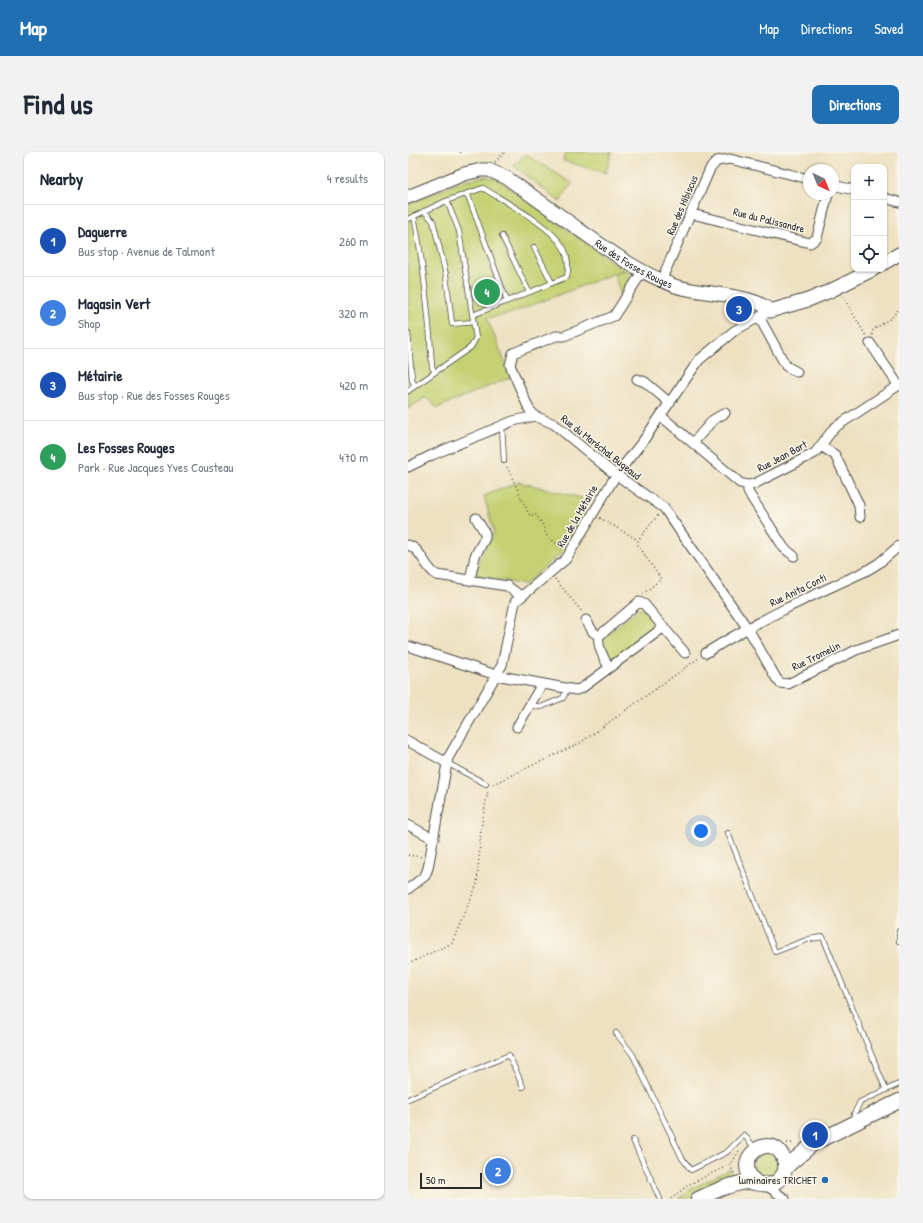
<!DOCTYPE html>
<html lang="en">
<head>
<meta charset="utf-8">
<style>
	body { margin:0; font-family:"Patrick Hand",sans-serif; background:#f2f2f3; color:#1f2937 }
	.controls { position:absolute; right:12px; top:12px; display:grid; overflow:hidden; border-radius:8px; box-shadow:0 1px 3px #0004 }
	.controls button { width:36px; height:36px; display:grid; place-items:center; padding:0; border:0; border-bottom:1px solid #e0e1e3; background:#fff; color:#1f2937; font:20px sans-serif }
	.compass { position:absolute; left:395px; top:12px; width:36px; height:36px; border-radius:50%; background:#fff; box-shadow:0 1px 3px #0004; rotate:137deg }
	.scale { position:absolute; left:12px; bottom:10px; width:62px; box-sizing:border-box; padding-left:4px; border:2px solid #2b2b2b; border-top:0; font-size:11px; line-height:14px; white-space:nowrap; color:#2b2b2b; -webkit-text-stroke:3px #fbf7ec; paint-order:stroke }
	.you { position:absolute; left:293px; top:679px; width:14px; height:14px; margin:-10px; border:3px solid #fff; border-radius:50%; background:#1a73e8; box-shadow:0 0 0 6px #1a73e833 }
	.badge { display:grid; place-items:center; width:26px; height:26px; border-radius:50%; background:#1f6fb2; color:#fff; font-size:13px; font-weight:700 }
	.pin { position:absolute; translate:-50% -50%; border:2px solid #fff; box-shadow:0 1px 4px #0006 }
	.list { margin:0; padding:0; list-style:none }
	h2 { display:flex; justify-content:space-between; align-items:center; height:52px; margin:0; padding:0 16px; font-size:17px }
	h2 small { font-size:13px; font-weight:400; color:#747a83 }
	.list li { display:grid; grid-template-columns:26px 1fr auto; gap:12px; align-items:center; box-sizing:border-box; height:72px; padding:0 16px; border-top:1px solid #e0e1e3 }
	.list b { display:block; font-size:15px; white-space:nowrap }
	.list p { margin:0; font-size:13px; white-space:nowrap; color:#747a83 }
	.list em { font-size:13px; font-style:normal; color:#747a83 }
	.icon { flex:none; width:22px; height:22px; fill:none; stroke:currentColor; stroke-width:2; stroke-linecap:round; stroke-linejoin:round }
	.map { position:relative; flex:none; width:491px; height:1047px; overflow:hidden; border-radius:8px }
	header { display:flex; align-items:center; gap:24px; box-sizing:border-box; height:56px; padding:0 20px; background:#1f6fb2; color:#fff }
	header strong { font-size:19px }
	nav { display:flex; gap:22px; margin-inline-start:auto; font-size:14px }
	.intro { display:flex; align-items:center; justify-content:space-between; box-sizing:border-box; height:96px; padding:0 24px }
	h1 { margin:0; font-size:28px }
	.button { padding:10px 18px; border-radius:8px; background:#1f6fb2; color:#fff; font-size:14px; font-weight:700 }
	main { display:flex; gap:24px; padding:0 24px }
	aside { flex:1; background:#fff; border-radius:8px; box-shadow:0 1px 3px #0004 }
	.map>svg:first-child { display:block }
	.green { fill:#c4d173; stroke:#787e4f }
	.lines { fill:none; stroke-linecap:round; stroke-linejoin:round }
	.lane-casing { stroke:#484642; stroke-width:6 }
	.street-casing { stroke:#484642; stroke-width:11 }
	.secondary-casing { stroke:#484642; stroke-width:15 }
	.primary-casing { stroke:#484642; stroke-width:16 }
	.path { stroke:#484642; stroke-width:1.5; stroke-dasharray:1 3; stroke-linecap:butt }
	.lane { stroke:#fff; stroke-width:4.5 }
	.street { stroke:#fff; stroke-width:9 }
	.secondary { stroke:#fff; stroke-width:13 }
	.primary { stroke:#fff; stroke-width:14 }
	.poi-dot { fill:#1f6fb2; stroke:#fbf7ec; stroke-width:1.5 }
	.labels { text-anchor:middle; stroke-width:3; stroke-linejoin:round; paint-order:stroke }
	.street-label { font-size:11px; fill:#2b2b2b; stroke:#fbf7ec }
	.poi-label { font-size:11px; fill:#2b2b2b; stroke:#fbf7ec; text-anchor:end }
</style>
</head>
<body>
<header>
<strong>Map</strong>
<nav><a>Map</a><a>Directions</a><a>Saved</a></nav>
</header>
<div class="intro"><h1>Find us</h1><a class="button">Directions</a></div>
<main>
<aside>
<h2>Nearby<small>4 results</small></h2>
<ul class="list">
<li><span class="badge" style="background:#1a4fb4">1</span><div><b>Daguerre</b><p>Bus stop · Avenue de Talmont</p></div><em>260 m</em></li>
<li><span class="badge" style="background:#3f7fe0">2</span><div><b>Magasin Vert</b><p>Shop</p></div><em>320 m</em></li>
<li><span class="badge" style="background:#1a4fb4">3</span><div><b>Métairie</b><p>Bus stop · Rue des Fosses Rouges</p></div><em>420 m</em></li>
<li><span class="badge" style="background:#2e9e5b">4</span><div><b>Les Fosses Rouges</b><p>Park · Rue Jacques Yves Cousteau</p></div><em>470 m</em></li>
</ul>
</aside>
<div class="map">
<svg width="491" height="1047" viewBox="0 0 491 1047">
	<rect width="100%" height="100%" fill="#fbf7ec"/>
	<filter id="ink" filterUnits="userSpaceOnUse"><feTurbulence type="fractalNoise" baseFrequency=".025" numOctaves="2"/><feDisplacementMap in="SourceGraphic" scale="8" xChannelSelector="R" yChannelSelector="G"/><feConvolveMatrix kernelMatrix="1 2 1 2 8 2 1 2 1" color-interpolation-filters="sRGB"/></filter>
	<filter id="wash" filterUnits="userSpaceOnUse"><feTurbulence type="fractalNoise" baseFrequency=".012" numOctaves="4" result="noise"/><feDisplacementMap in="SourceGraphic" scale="16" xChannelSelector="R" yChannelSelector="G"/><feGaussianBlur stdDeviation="0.9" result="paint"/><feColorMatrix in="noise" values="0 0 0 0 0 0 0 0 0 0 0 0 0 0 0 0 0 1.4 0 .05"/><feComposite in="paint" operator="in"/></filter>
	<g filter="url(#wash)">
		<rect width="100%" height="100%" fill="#ede1c1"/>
		<path class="green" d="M158 0H204L198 21 155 9Z
			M117 2 164 31 152 50 106 14Z
			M78 24 89 27 215 118 101 162 79 166 103 225 29 256 18 245 0 257V52L58 28Z
			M217 118 221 119 222 126 213 143 206 122Z
			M111 330 174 346 170 354 177 359 153 401 116 433 68 423 72 405 86 380 76 344Z
			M230 457H235L247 472 246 479 210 505H201C196 501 193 492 195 486Z
			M345 1013a13 13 0 1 1 26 0a13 13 0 1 1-26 0Z
			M322 1017 324 1022C310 1033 289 1047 270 1047L283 1037Z"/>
	</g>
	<g filter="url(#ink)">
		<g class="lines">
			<g class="lane-casing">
				<path id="lane" d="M59 41 99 149
					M16 59 25 69 38 123 44 172 66 170
					M6 64C16 114 21 164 24 215L27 220
					M0 67 38 49 75 36C97 50 142 73 155 95 160 103 161 115 159 125L65 163
					M94 84 121 140
					M126 95 144 131
					M0 181 4 228 7 234
					M0 239 63 195 68 186 51 79 39 49
					M94 274 96 309
					M122 553 133 555 155 546 159 537
					M39 611 78 632
					M320 681 367 800 401 787 415 785 478 938
					M491 779V789
					M208 881 225 903 274 1006 283 1018 319 1000 336 983 347 996
					M0 947 101 903 115 935
					M449 967 446 962 452 950 491 932
					M225 988 252 1047"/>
			</g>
			<g class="street-casing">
				<path id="street" d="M425 33 446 38
					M476 46 491 50
					M284 62 402 91 409 86 420 42
					M253 129 302 17 309 9 322 7 401 27
					M351 165 378 214 389 220
					M462 191 491 234
					M229 227 237 230 262 251
					M127 264 121 257 102 213 105 201 148 184H156L206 164 234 120
					M253 264 332 331 340 333 346 332 407 301 426 276 491 233
					M285 291 305 268 317 261
					M413 294 427 303 451 353 452 365
					M0 315 24 303 105 269 127 264 146 272 204 320 256 356 342 480 368 526 372 531 380 532 448 498 491 483
					M340 333V340L376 396 386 404
					M0 393C14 397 17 417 29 423L99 434 113 444
					M62 428 67 404 77 386V381L68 366
					M178 468 185 480 191 484
					M0 494 88 523 168 538 174 536 256 475
					M298 501C348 469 403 444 458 419L471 411 491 394
					M201 515C196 507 189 493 191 484L231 450 236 452 277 501
					M109 575 134 532
					M0 589 39 611
					M0 673 26 687
					M0 737 17 724 20 716 40 606 94 513 107 450 158 407 208 323 235 289 291 208 326 179 362 159
					M358 1033 377 1047"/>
			</g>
			<g class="secondary-casing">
				<g id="secondary">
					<path id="s1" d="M0 45 56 22 73 18H81L99 26C124 44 149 61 173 79 203 100 232 121 267 134 290 142 348 142 362 159L400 148 422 139 466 117"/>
					<path d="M476 111 491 102"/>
				</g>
			</g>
			<g class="primary-casing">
				<path id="primary" d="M377 1016 406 991 491 949
					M290 1047C305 1040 322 1032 339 1030 347 1030 355 1034 363 1032 368 1031 372 1027 375 1023 378 1018 378 1011 375 1005 362 977 321 1009 348 1030"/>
			</g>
			<path class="path" d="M52 0H53
				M486 0 491 1
				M87 10 97 0
				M435 144 458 184
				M464 183 465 178 483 166 491 157
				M99 315 122 364 127 362 134 371 138 383 155 397
				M192 366 230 388
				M147 427 175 461
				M235 442 253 427 230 393V388L251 362
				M85 632 172 591 291 506
				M0 703 14 705
				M0 812 44 791 46 786 69 732 73 677 80 638
				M379 991H384
				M322 1013 326 1021
				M263 1047 280 1033 323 1012 331 999"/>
			<use href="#lane" class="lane"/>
			<use href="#street" class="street"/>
			<use href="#secondary" class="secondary"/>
			<use href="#primary" class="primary"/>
		</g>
	</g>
	<circle class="poi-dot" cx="417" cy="1028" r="4"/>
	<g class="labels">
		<g class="street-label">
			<text transform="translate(274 53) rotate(-67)" y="4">Rue des Hibiscus</text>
			<text transform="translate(361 68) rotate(14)" y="4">Rue du Palissandre</text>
			<text dy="4" stroke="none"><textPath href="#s1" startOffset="259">Rue des Fosses Rouges</textPath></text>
			<text transform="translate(193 295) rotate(38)" y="4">Rue du Maréchal Bugeaud</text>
			<text transform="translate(374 304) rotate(-28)" y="4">Rue Jean Bart</text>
			<text transform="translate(169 364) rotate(-60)" y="4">Rue de la Métairie</text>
			<text transform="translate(390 438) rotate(-26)" y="4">Rue Anita Conti</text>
			<text transform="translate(408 504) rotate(-26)" y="4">Rue Tromelin</text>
		</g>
		<g class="poi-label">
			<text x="409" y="1032">luminaires TRICHET</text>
		</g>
	</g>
</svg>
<div class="controls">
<button>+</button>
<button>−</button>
<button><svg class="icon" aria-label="locate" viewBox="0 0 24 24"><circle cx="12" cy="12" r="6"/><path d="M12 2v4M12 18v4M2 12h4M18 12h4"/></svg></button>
</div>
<svg class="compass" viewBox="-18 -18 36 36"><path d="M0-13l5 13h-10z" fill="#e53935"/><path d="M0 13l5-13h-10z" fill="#747a83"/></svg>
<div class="scale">50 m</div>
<div class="you"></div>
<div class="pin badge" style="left:407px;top:983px;background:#1a4fb4">1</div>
<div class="pin badge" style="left:90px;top:1019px;background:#3f7fe0">2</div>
<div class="pin badge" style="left:331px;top:157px;background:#1a4fb4">3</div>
<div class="pin badge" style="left:79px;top:140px;background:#2e9e5b">4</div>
</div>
</main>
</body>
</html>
